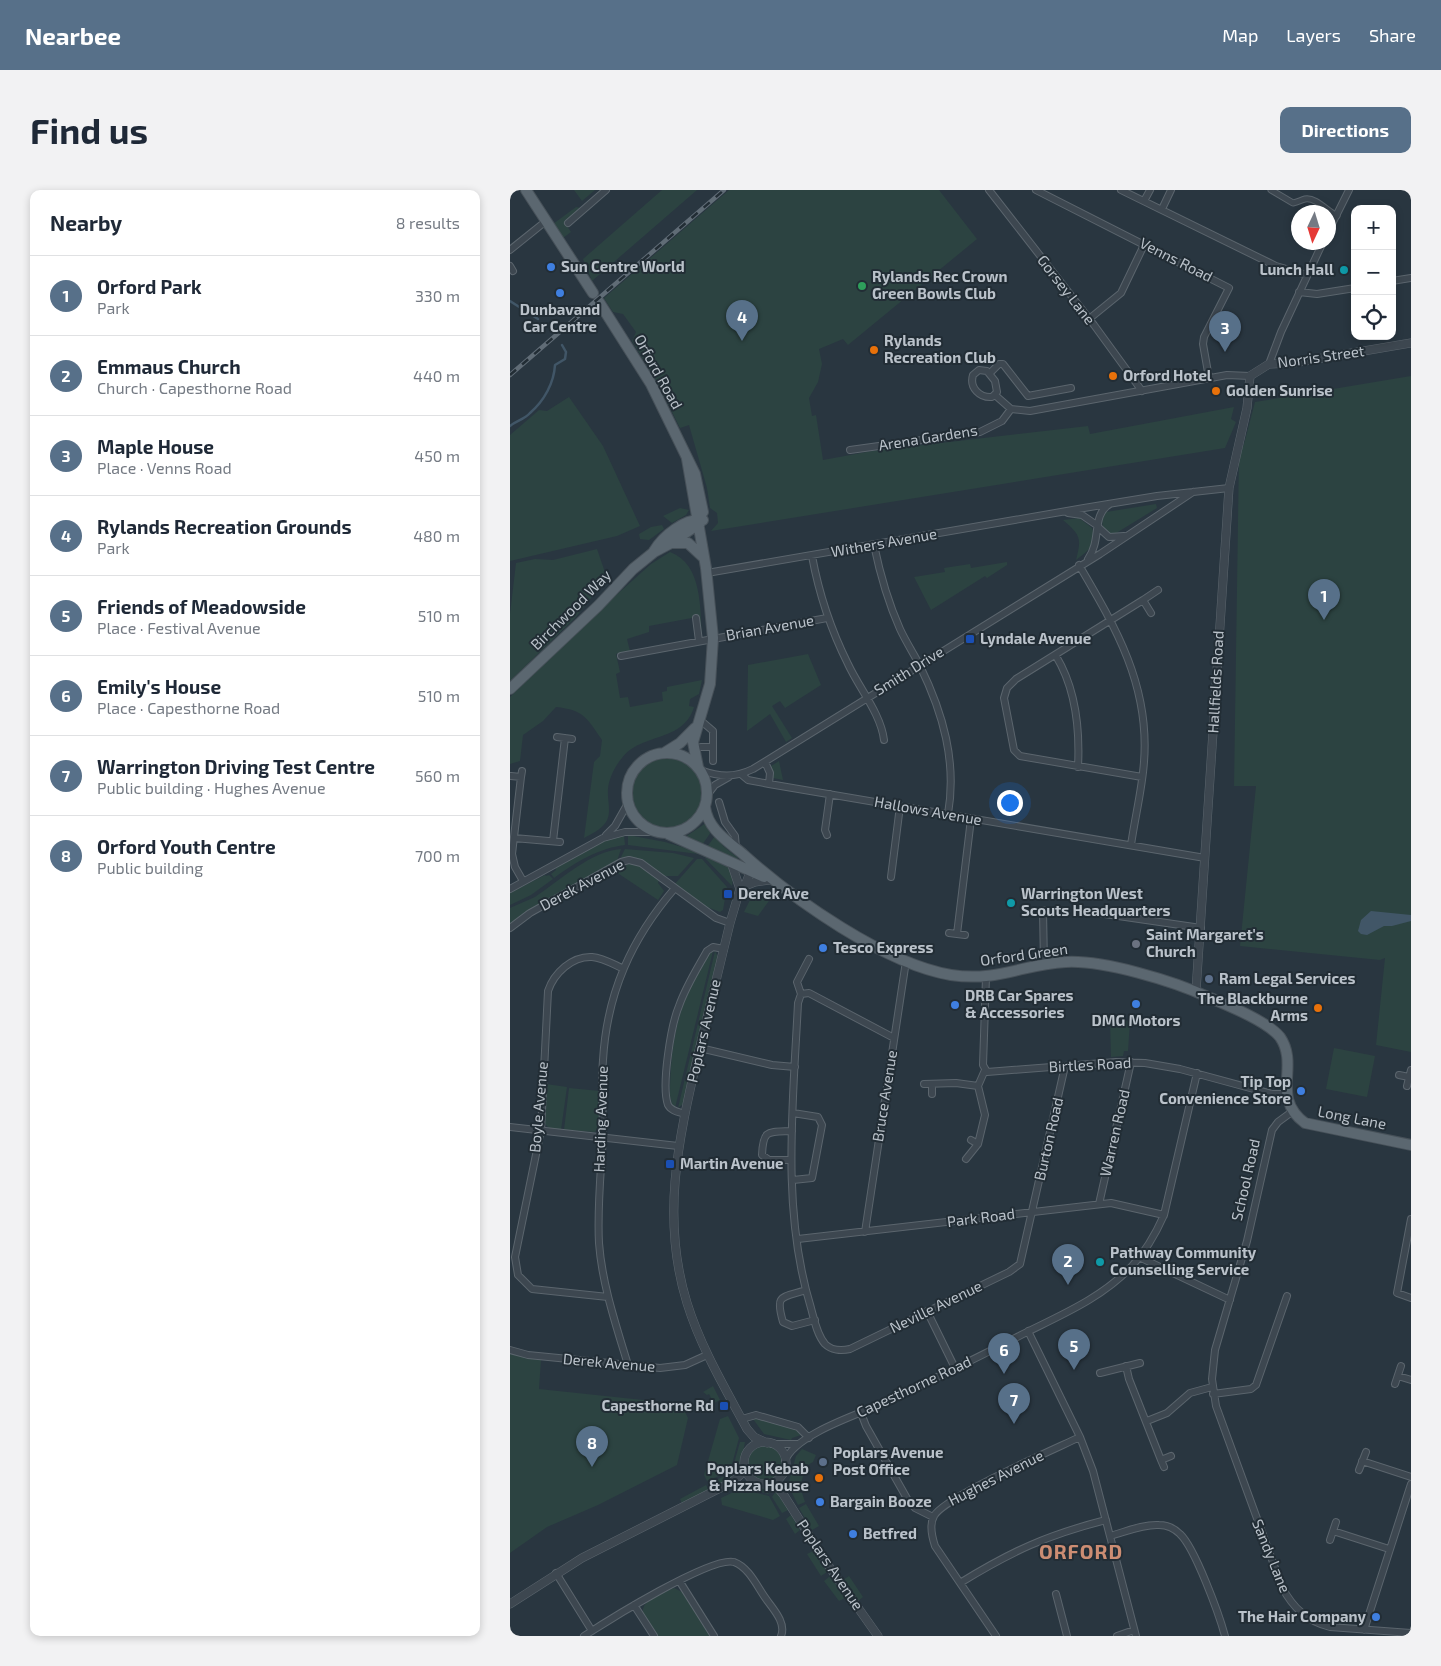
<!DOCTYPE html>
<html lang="en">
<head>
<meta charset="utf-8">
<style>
	body { margin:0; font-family:"Exo 2",sans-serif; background:#f2f2f3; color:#1f2937 }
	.controls { position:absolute; right:15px; top:15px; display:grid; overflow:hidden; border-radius:10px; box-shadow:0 2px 8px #0003 }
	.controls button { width:45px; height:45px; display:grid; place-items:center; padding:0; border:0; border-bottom:1px solid #e0e1e3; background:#fff; color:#1f2937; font:25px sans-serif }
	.compass { position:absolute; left:781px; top:15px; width:45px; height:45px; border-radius:50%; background:#fff; box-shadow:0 2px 8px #0003; rotate:184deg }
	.you { position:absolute; left:499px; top:612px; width:18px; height:18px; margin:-12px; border:4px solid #fff; border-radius:50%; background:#1a73e8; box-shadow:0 0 0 8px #1a73e833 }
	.badge { display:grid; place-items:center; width:32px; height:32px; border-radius:50%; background:#577089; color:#fff; font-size:16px; font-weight:700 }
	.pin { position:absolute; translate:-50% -41px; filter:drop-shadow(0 1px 2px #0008) }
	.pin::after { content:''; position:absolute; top:26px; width:18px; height:15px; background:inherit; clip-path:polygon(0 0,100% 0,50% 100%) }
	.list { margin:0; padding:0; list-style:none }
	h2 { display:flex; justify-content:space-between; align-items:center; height:65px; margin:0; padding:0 20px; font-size:21px }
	h2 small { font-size:16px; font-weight:400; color:#747a83 }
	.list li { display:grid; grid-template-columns:32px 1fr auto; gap:15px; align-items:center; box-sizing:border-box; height:80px; padding:0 20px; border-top:1px solid #e0e1e3 }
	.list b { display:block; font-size:19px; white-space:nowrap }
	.list p { margin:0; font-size:16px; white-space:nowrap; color:#747a83 }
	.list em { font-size:16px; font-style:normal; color:#747a83 }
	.icon { flex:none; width:28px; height:28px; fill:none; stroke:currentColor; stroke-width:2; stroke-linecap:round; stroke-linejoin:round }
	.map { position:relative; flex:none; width:901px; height:1446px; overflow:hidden; border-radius:10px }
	header { display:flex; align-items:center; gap:30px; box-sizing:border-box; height:70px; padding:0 25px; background:#577089; color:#fff }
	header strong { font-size:24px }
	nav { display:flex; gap:28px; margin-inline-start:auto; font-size:18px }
	.intro { display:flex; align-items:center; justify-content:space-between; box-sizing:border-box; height:120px; padding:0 30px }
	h1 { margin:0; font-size:35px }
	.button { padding:12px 22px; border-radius:10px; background:#577089; color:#fff; font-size:18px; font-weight:700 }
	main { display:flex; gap:30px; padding:0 30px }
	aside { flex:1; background:#fff; border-radius:10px; box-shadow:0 2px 8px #0003 }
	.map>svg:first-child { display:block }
	.green { fill:#2c4341 }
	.water { fill:#415667 }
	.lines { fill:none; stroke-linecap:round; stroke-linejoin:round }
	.stream { stroke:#415667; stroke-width:2.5 }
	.pedestrian-casing { stroke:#5b656d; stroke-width:7 }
	.minor-casing { stroke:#5b656d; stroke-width:8 }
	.tertiary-casing { stroke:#5b656d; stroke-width:9 }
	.primary-casing { stroke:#475159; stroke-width:12 }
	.pedestrian { stroke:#3d4750; stroke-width:5 }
	.minor { stroke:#3d4750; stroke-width:6 }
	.tertiary { stroke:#3d4750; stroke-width:8 }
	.primary { stroke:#5b6770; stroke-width:10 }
	.rail-casing { stroke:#606c76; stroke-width:4.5 }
	.rail { stroke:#222d35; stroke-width:2.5; stroke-dasharray:8; stroke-linecap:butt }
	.shop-dot { fill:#3f7fe0; stroke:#222d35; stroke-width:2 }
	.culture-dot { fill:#0f9aa8; stroke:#222d35; stroke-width:2 }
	.leisure-dot { fill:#2e9e5b; stroke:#222d35; stroke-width:2 }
	.food-dot { fill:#e8710a; stroke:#222d35; stroke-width:2 }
	.transit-dot { fill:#1a4fb4; stroke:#222d35; stroke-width:2 }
	.worship-dot { fill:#6b7280; stroke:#222d35; stroke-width:2 }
	.service-dot { fill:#5c6f8a; stroke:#222d35; stroke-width:2 }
	.labels { text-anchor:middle; stroke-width:4; stroke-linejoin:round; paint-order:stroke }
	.street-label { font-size:15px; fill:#bac2ca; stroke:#222d35 }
	.poi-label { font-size:15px; font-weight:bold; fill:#bac2ca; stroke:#222d35; text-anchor:start }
	.district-label { font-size:20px; font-weight:bold; letter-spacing:1px; fill:#cc8d73; stroke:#222d35 }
</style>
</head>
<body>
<header>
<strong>Nearbee</strong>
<nav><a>Map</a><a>Layers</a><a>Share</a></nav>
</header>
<div class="intro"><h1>Find us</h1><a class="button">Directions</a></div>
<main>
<aside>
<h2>Nearby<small>8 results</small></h2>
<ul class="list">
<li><span class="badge">1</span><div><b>Orford Park</b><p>Park</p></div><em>330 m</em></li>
<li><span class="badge">2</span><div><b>Emmaus Church</b><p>Church · Capesthorne Road</p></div><em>440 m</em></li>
<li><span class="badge">3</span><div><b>Maple House</b><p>Place · Venns Road</p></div><em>450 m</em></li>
<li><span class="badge">4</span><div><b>Rylands Recreation Grounds</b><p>Park</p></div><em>480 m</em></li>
<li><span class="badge">5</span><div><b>Friends of Meadowside</b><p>Place · Festival Avenue</p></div><em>510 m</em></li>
<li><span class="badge">6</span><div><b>Emily's House</b><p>Place · Capesthorne Road</p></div><em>510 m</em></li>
<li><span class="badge">7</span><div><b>Warrington Driving Test Centre</b><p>Public building · Hughes Avenue</p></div><em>560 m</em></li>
<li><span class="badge">8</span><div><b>Orford Youth Centre</b><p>Public building</p></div><em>700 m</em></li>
</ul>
</aside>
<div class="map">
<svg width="901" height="1446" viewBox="0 0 901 1446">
	<rect width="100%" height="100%" fill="#293640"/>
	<path class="green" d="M64 0H85L72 11Z
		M152 0H187L82 91 73 69Z
		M219 0H429L467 49 338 155 333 149 309 159 312 174 308 192 299 208 302 226 306 225 313 270 362 261 578 236 580 244 724 217 721 229 726 232 715 258 201 341 208 333 207 323 200 318 197 298 179 235 170 238 148 194 122 151 126 142 113 124 103 122 94 108Z
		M66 17 71 18 55 33 61 42 53 48 43 34Z
		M901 186V862L866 855 875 768 870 770 730 756 746 596H724L729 265 734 254 745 212Z
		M59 207 93 256 130 336 107 346 0 371V245L29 220 37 221Z
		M646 314 647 318 603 345C591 342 590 332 596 322Z
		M170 318 179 320 176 325 162 333 153 326Z
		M569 328 582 338C588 354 577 362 566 370 572 347 570 345 553 330Z
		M152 335 154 339 139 350 130 349 129 344 141 337Z
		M87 359 97 388 65 428 0 491V424L6 373 25 369 43 370Z
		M160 362C193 374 190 420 192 448L190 449 187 427 139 436V442L117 449 120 461 106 464 110 482 106 484 110 508 118 507 120 517 153 511 152 502 157 501V497L192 490 189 504 180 509 179 516 184 517C173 553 132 542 112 568 105 576 99 588 98 599 97 610 102 623 96 632 91 640 81 644 74 648L84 572 90 566 92 550C77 528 74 520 46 517L33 531 13 545 10 571 0 574V507L94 416 141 374Z
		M497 372V375L477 388 475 386 421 420 404 387 435 382 434 378 460 374 461 378Z
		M298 464 311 495 275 518 270 511 262 516 282 548 276 552 260 524 237 541 238 475Z
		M120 603a37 37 0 1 1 74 0a37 37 0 1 1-74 0Z
		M269 571 273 590 263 588 261 576Z
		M196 633 201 642 192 655 175 647Z
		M114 645 115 655C89 658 64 673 44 688L41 684 46 680V678L95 651Z
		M118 645 155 652 189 662 188 664 118 655Z
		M205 646 212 652 213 656 228 668 226 670 197 657Z
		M111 659 107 671 16 723 0 735V718C8 714 17 711 25 707 49 691 81 661 111 659Z
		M115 659 163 663 184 668 168 686H153L137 675 113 669 111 667Z
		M195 668 203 669 220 678 223 688 222 696Z
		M187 669H192L217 697 213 720 210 722 192 715 164 695Z
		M120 673 128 675 149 690 148 693 154 701 148 710 106 682Z
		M35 685 36 686 39 685 43 689 21 705 0 715V703Z
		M244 702 264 704 248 726 234 722Z
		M203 761 165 918 162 914 160 906C160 861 166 819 190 780 193 773 197 765 203 761Z
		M205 761 208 767 173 914 168 918Z
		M600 830 620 831 618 861H614L613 866 601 867Z
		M824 858 865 866 857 907 816 899Z
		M36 894 57 897 51 940 39 938 35 934Z
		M59 898 90 901V935L85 942 54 940Z
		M0 1164 31 1170 29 1199 171 1214 178 1228 167 1275 88 1315 37 1337 0 1363Z
		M203 1196 210 1210 204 1213 199 1204 197 1205 193 1202Z
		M218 1226 229 1248 221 1278 218 1282 197 1291 194 1285 210 1229Z
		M245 1228 289 1241 291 1245 282 1248 281 1250 254 1244 243 1229Z
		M230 1252H235L229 1281 223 1277Z
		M238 1273a17 17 0 1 1 34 0a17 17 0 1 1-34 0Z
		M292 1259 306 1265 303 1272 296 1276 291 1293 283 1298 279 1295V1291L286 1266Z
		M223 1282 226 1284 223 1287 201 1299 198 1294Z
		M236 1293 262 1298 258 1304 237 1298Z
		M196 1295 199 1300 172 1314 170 1309Z
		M230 1299 259 1306 270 1326 263 1330 212 1315 211 1308Z
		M266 1301 278 1320 272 1323 262 1307Z
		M281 1301 292 1303 295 1312 288 1315Z
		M296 1314 309 1336 302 1340 289 1318Z
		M281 1325 290 1340 285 1344 276 1329Z
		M303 1361 317 1382 311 1386 297 1364Z
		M320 1386 335 1408 329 1411 314 1391Z
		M339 1386 353 1407 348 1411 333 1390Z
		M164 1398 172 1402 201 1446H148C136 1429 122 1419 146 1406 152 1403 158 1400 164 1398Z"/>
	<path class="water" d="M861 721 901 725V731L882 736H874L857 745 851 744 848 741 851 730Z"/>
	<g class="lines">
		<path class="stream" d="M0 111 28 129
			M0 236C6 231 15 229 20 223 34 211 44 193 45 175L55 169 56 162 52 155"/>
		<g class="pedestrian-casing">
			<path id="pedestrian" d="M761 0 783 13C788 12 791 10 795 9 806 7 817 21 827 26"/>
		</g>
		<g class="minor-casing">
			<path id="minor" d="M479 0 584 135 632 201
				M526 0 719 98 694 147 693 154 699 188
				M611 0 766 76 797 85
				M634 11 640 0
				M652 19 661 0
				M58 33 96 0
				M818 42 839 0
				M0 60 36 31
				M0 76 3 81
				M882 91 901 88
				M789 102 807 104 845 98
				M579 129 611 103 634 55
				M759 174 771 142 813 52
				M469 180 477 181 485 191 487 202 482 207C470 208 459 198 463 185Z
				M480 183 489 174H493L518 206 561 198
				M485 205 501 219
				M340 260 470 242 492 231 501 219 520 221 717 185 740 186
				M558 323 572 325 588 336
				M588 337 599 347 614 346
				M364 355C370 384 378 412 390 439 396 452 404 464 410 476 433 523 447 572 438 624
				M302 366C309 404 321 440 338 474 349 498 371 524 374 550
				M578 369C592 350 581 325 600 314
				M569 375C606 438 640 496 634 572 632 600 625 627 621 655
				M197 383 574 318 647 306 719 298
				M641 423 633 410 648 400
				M186 428 189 451
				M111 466 317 428
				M546 466C566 499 570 538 568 577
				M189 529 203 541V557
				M47 547 62 549
				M191 557H203V571
				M255 572 260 583 259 594
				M190 580C210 587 224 588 243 579L590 364 683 302
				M232 585 238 590 259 594 695 668
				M1 586 11 587 12 581
				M11 587 2 664 5 677 13 691
				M632 587 510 566 504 560 494 508 497 498 506 489 633 410
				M198 604 205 595 219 587
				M209 612 215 632 225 646 226 658
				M96 645 105 636 118 613
				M317 645 315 640 320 604
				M4 648 50 652
				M43 651 55 548
				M381 687 390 616
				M0 699 93 648 115 642H145
				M533 720 534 775
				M574 721 691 738
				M0 738 20 723 111 672 119 670 131 673 206 728 220 733
				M439 743 455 745
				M447 744 461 629
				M476 787 473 875 477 882 606 872 635 873 670 879 762 904H776
				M291 804 287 792 299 769
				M384 848 299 803 291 804 288 813C283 914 271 1020 301 1118 304 1129 307 1145 315 1154 321 1160 331 1161 340 1159L499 1082 510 1074 555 876
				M190 858 262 875 285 877
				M889 885 899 887
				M414 894 446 893 468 896 475 925 468 954
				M422 894V904
				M468 896 475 880
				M897 896 901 880
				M783 921 768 932 762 940 737 1051 705 1160 702 1189 706 1216 772 1397C783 1418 797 1431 820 1437L901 1443
				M175 924C169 922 161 921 158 915 151 896 161 835 169 816 176 796 187 779 197 761L203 757 214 759
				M0 937 168 956
				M456 969 468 954 461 950
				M281 970H259L252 965C253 939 258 942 282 941
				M283 990 302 988 312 935 308 927 283 923
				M589 1014 621 872
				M901 1029 887 1103 901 1108
				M355 1042 396 771
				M288 1049 601 1013 654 1025
				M629 1067 720 1110
				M296 1100C271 1108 265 1104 273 1132L282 1136 305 1130
				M98 1107 22 1099 8 1085 5 1067 31 940 38 801C44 783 62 766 82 767 93 768 103 774 112 778
				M417 1121 445 1178
				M518 1141 570 1247 583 1281 626 1446
				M0 1160 18 1165 150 1178 175 1175 197 1165
				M118 1175C106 1135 92 1094 89 1053 87 1017 91 982 93 946 93 921 91 895 93 870 97 803 121 749 165 698
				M616 1176 619 1189 651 1270
				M590 1183 630 1173
				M888 1186 901 1190
				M885 1194 891 1176
				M703 1204 741 1199 746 1195 777 1106
				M351 1223 356 1236 399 1312 405 1318 423 1327
				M232 1229 246 1225 288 1237 299 1248
				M637 1231 657 1223 680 1203 702 1197
				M262 1254H287
				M275 1271C284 1246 343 1226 367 1216 416 1193 465 1169 513 1144 551 1125 592 1108 622 1076 635 1062 646 1043 654 1025L687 883
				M852 1271 901 1287
				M654 1277 651 1270 661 1266
				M849 1280 856 1262
				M823 1341 879 1359
				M600 1346C615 1342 633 1334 649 1335 656 1335 664 1338 670 1344 685 1358 709 1424 715 1446
				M820 1350 826 1332
				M46 1383 82 1441
				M170 1392 204 1446
				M450 1393C502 1361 537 1345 596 1330
				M546 1404 557 1446
				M124 1415 144 1446
				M854 1440 901 1294
				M74 1446C97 1431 201 1366 224 1372 238 1377 246 1394 254 1406 261 1417 277 1432 271 1446
				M486 1446 425 1356C422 1347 419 1335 424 1326 434 1307 545 1259 570 1247
				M607 1446 624 1440"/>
		</g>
		<g class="tertiary-casing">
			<path id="tertiary" d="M221 672 230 699
				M242 677 236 693 230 699 220 733C209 778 198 824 187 869 168 952 151 1029 177 1113 191 1158 215 1198 237 1239L244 1247 257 1253
				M232 697 245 692 260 690
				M686 801 719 298 737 218 740 186 759 174 783 173 901 153
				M234 1273a21 21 0 1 1 42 0a21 21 0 1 1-42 0Z
				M258 1293 267 1297 273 1304 320 1378 368 1446
				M0 1414 72 1368 222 1292 230 1285 234 1277"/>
		</g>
		<g class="primary-casing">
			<path id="primary" d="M16 0 83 103
				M89 112 141 194 185 284 193 322
				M177 269 196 378 203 448 200 494 183 552 188 577
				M162 353H178L192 366
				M144 361C153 346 175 328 193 330
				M0 499 88 416 123 379 144 362 161 353 190 333
				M117 603a40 40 0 1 1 80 0a40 40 0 1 1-80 0Z
				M154 563 170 553 185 538
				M195 617C198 640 218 651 234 665 283 709 375 774 441 785 488 792 513 774 556 772 594 770 663 791 698 807 717 815 757 831 770 847 790 876 760 907 795 933L901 955
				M158 644 254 687"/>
		</g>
		<use href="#pedestrian" class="pedestrian"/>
		<use href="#minor" class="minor"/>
		<use href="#tertiary" class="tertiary"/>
		<use href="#primary" class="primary"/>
		<g class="rail-casing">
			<path id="rail" d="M0 185 214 0"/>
		</g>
		<use href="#rail" class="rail"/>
	</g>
	<g class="shop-dot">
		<circle cx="41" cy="77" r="5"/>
		<circle cx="50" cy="103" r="5"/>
		<circle cx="313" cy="758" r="5"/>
		<circle cx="626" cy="814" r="5"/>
		<circle cx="445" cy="815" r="5"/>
		<circle cx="791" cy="901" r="5"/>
		<circle cx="310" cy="1312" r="5"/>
		<circle cx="343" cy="1344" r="5"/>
		<circle cx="866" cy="1427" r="5"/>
	</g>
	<g class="culture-dot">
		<circle cx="834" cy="80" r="5"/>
		<circle cx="501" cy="713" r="5"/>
		<circle cx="590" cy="1072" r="5"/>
	</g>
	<circle class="leisure-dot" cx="352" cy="96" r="5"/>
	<g class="food-dot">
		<circle cx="364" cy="160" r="5"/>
		<circle cx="603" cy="186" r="5"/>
		<circle cx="706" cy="201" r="5"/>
		<circle cx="808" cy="818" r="5"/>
		<circle cx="309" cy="1288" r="5"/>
	</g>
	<g class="transit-dot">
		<rect x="455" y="444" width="10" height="10" rx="2.5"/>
		<rect x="213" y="699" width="10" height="10" rx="2.5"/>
		<rect x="155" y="969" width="10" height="10" rx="2.5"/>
		<rect x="209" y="1211" width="10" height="10" rx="2.5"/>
	</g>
	<circle class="worship-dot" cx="626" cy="754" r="5"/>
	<g class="service-dot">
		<circle cx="699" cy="789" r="5"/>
		<circle cx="313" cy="1272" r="5"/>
	</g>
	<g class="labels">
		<g class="street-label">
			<text transform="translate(666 70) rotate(27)" y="5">Venns Road</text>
			<text transform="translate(556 100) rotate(52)" y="5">Gorsey Lane</text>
			<text transform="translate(811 167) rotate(-8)" y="5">Norris Street</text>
			<text transform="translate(148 182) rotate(61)" y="5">Orford Road</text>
			<text transform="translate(418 248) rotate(-9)" y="5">Arena Gardens</text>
			<text transform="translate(374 353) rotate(-10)" y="5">Withers Avenue</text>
			<text transform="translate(61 420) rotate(-45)" y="5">Birchwood Way</text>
			<text transform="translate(260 438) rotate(-10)" y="5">Brian Avenue</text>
			<text transform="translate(399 481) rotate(-32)" y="5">Smith Drive</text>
			<text transform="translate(706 492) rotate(-87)" y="5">Hallfields Road</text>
			<text transform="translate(418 621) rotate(10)" y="5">Hallows Avenue</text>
			<text transform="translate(72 695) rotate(-28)" y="5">Derek Avenue</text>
			<text transform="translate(514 765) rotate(-8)" y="5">Orford Green</text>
			<text transform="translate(194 841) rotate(-77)" y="5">Poplars Avenue</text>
			<text transform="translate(580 875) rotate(-3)" y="5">Birtles Road</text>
			<text transform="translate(375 906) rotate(-81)" y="5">Bruce Avenue</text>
			<text transform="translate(29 917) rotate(-85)" y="5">Boyle Avenue</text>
			<text transform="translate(842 928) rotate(11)" y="5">Long Lane</text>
			<text transform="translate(91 929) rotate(-88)" y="5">Harding Avenue</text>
			<text transform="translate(605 943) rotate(-77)" y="5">Warren Road</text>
			<text transform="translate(539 949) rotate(-77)" y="5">Burton Road</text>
			<text transform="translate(736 990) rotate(-77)" y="5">School Road</text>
			<text transform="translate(471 1028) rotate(-7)" y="5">Park Road</text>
			<text transform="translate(426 1117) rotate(-26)" y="5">Neville Avenue</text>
			<text transform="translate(99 1173) rotate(5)" y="5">Derek Avenue</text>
			<text transform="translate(404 1197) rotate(-25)" y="5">Capesthorne Road</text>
			<text transform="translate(486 1288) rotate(-27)" y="5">Hughes Avenue</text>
			<text transform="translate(761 1366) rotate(68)" y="5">Sandy Lane</text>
			<text transform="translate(320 1375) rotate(56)" y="5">Poplars Avenue</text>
		</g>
		<g class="poi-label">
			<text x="51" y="82">Sun Centre World</text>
			<text x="824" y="85" text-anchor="end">Lunch Hall</text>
			<text x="362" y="92">Rylands Rec Crown<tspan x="362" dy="17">Green Bowls Club</tspan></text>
			<text x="50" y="125" text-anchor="middle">Dunbavand<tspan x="50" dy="17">Car Centre</tspan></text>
			<text x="374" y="156">Rylands<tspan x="374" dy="17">Recreation Club</tspan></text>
			<text x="613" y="191">Orford Hotel</text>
			<text x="716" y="206">Golden Sunrise</text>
			<text x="470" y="454">Lyndale Avenue</text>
			<text x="228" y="709">Derek Ave</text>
			<text x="511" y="709">Warrington West<tspan x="511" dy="17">Scouts Headquarters</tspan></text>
			<text x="636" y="750">Saint Margaret's<tspan x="636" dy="17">Church</tspan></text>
			<text x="323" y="763">Tesco Express</text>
			<text x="709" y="794">Ram Legal Services</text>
			<text x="455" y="811">DRB Car Spares<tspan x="455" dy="17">&amp; Accessories</tspan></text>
			<text x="798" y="814" text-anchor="end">The Blackburne<tspan x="798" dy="17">Arms</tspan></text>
			<text x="626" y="836" text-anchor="middle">DMG Motors</text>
			<text x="781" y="897" text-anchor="end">Tip Top<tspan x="781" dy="17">Convenience Store</tspan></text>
			<text x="170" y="979">Martin Avenue</text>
			<text x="600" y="1068">Pathway Community<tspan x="600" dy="17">Counselling Service</tspan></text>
			<text x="204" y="1221" text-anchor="end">Capesthorne Rd</text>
			<text x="323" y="1268">Poplars Avenue<tspan x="323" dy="17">Post Office</tspan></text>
			<text x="299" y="1284" text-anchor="end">Poplars Kebab<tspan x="299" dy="17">&amp; Pizza House</tspan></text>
			<text x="320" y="1317">Bargain Booze</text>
			<text x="353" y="1349">Betfred</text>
			<text x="856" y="1432" text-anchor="end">The Hair Company</text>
		</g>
		<g class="district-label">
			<text x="571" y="1369">ORFORD</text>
		</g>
	</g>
</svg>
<div class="controls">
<button>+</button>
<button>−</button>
<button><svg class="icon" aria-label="locate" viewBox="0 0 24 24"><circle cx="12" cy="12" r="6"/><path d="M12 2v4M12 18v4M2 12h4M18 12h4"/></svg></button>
</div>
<svg class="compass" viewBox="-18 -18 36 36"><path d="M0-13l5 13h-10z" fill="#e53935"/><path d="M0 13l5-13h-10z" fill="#747a83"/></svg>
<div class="you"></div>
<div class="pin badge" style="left:814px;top:430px">1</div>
<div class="pin badge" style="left:558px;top:1095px">2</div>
<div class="pin badge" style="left:715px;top:162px">3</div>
<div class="pin badge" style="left:232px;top:151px">4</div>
<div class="pin badge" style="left:564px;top:1180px">5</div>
<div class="pin badge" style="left:494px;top:1184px">6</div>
<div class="pin badge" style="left:504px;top:1234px">7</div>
<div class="pin badge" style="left:82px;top:1277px">8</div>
</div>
</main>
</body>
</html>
